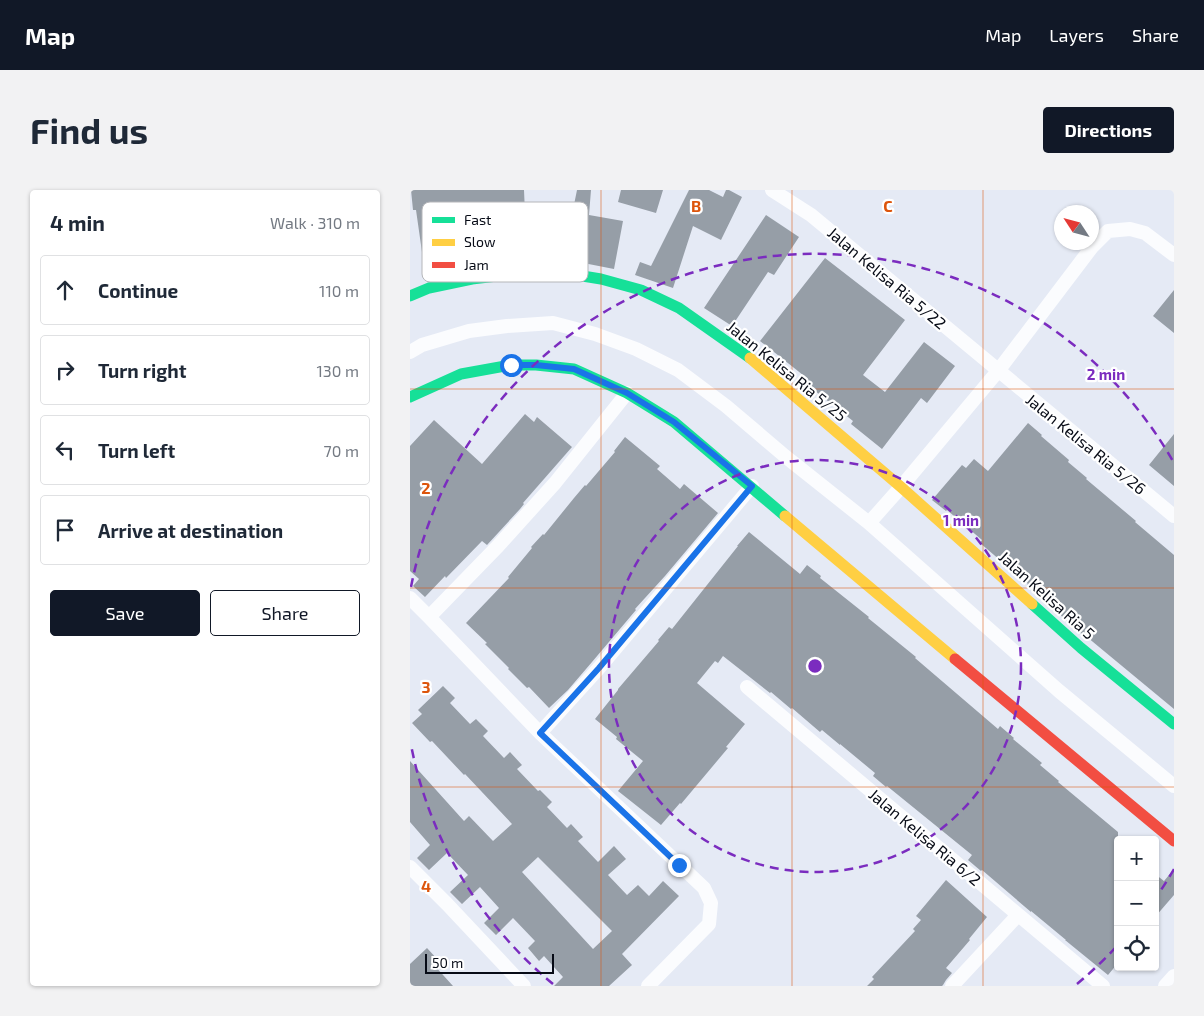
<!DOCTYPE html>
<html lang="en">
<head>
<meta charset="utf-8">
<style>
	body { margin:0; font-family:"Exo 2",sans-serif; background:#f2f2f3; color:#1f2937 }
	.controls { position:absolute; right:15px; bottom:15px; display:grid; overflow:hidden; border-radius:5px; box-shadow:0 1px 4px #0004 }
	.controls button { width:45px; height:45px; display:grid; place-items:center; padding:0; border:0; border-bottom:1px solid #e0e1e3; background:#fff; color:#1f2937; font:25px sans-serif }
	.compass { position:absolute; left:644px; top:15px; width:45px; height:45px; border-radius:50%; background:#fff; box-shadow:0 1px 4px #0004; rotate:306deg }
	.scale { position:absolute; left:15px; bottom:12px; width:129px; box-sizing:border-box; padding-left:5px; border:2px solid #070b16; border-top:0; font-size:14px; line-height:18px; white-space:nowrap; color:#070b16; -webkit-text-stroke:4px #fff; paint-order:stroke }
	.stop { position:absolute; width:15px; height:15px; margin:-11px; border:4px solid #1a73e8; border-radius:50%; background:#fff }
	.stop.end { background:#1a73e8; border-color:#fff; box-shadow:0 1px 5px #0008 }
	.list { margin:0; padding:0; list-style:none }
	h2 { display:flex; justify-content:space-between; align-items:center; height:65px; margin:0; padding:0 20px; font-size:21px }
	h2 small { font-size:16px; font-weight:400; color:#747a83 }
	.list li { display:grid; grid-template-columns:32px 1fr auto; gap:15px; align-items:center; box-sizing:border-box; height:70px; margin:0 10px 10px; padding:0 10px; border:1px solid #e0e1e3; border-radius:5px }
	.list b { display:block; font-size:19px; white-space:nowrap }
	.list em { font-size:16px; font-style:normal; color:#747a83 }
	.actions { display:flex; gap:10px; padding:15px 20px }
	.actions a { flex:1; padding:11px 0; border:1px solid #111827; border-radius:5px; text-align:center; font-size:18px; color:#111827 }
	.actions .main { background:#111827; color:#fff }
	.icon { flex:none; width:28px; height:28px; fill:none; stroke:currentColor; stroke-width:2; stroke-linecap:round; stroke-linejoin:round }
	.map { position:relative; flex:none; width:764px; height:796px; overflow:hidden; border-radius:5px }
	header { display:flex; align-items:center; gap:30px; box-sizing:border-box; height:70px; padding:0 25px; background:#111827; color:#fff }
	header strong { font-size:24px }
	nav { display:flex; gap:28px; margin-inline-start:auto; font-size:18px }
	.intro { display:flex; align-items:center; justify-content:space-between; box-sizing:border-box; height:120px; padding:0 30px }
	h1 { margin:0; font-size:35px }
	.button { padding:12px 22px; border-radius:5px; background:#111827; color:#fff; font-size:18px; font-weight:700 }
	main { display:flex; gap:30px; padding:0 30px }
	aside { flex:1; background:#fff; border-radius:5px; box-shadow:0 1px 4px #0004 }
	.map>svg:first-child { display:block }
	.building { fill:#969ea7; fill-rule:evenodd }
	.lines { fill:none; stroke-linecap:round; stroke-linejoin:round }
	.street { stroke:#fbfcfe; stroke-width:14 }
	.fast { stroke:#16e098; stroke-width:11 }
	.slow { stroke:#ffcf43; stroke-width:11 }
	.jam { stroke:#f24e42; stroke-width:11 }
	.route { stroke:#1a73e8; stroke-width:6 }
	.grid { fill:none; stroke:#dd550c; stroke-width:1; stroke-opacity:0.55 }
	.ring { fill:none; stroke:#7b2cbf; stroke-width:2.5; stroke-dasharray:9 6 }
	.labels { text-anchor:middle; stroke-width:4.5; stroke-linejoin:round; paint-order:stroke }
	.street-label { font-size:16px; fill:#070b16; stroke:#fff }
	.key { fill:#fff; stroke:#b5b6b9; stroke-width:1 }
	.key-label { font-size:14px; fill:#070b16 }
	.grid-label { font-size:16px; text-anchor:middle; font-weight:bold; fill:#dd550c; stroke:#fff; stroke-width:4.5; stroke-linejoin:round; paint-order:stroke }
	.centre { fill:#7b2cbf; stroke:#fff; stroke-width:2.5 }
	.ring-label { font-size:15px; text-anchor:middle; font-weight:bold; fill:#7b2cbf; stroke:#fff; stroke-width:4.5; stroke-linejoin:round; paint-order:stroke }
</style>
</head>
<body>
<header>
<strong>Map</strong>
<nav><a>Map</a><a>Layers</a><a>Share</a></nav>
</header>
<div class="intro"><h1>Find us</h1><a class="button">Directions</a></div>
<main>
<aside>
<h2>4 min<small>Walk · 310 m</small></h2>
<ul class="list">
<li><svg class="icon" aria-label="ahead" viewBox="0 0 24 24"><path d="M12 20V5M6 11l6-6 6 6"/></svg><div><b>Continue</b></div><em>110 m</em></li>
<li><svg class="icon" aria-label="right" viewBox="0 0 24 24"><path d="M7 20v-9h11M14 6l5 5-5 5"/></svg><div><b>Turn right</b></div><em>130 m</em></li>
<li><svg class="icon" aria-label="left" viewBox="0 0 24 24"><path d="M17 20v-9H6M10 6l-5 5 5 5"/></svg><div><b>Turn left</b></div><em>70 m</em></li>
<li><svg class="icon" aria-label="arrive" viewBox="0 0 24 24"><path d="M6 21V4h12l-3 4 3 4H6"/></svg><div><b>Arrive at destination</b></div></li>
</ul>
<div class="actions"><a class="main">Save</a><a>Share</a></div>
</aside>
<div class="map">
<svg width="764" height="796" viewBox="0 0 764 796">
	<rect width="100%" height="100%" fill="#e5eaf5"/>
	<path class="building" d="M1 0H114L115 23 131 22 133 70 82 73 79 12 45 15 54 77 15 83 6 20H3Z
		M167 0H181L179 25 213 31 204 79 153 69Z
		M211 0H253L246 23 208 12Z
		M279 0H299L313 7 316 0H319L332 7 311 50 283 36 263 98 225 85 230 72 241 76Z
		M356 25 389 47 364 85 358 82 322 136 294 118Z
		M415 68 495 130 453 185 475 202 514 152 545 176 517 213 511 208 472 259 441 234 443 231 395 193 398 189 350 151Z
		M764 100V143L743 126Z
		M115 224 124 232 127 227 162 257 113 313 114 314 110 319 77 355 72 351 36 388 35 386 15 407 3 396 9 389 0 381V256L24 230 72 274Z
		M618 233 632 245 631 246 659 270 658 272 677 288 676 289 726 331 725 332 764 365V519L677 447 676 448 617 395 618 394 570 353 572 350 537 320 536 321 522 310 552 275 556 278 564 269 578 281Z
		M764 244V296L739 275Z
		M215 247 250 276 247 279 270 299 274 294 308 323 255 386 225 419 226 420 182 472 158 500 139 518 119 497 117 498 98 479 99 478 75 454 77 453 56 433 99 388 98 387 122 358 121 357 133 344 134 345 164 308 175 295 176 296 205 262 204 261Z
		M339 342 390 384 397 375 411 386 410 388 459 427 458 428 506 467 505 468 588 539 590 536 604 548 603 549 632 573 630 575 649 591 648 592 708 642V773L698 785 655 750H656L621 721V722L572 680 571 681 558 670 562 665 477 596 476 597 463 586 465 583 430 554V555L412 540 410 542 382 518 381 519 361 502 360 503 313 466 308 473 305 471 287 493 335 534 316 557 318 558 271 614 270 613 251 635 208 601 233 571 206 549 207 547 185 529 208 500V499L249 451 248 450 259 437 262 439 328 356H327Z
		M33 496 45 508 40 513 60 534 66 529 78 541 73 546 94 568 100 562 112 575 107 579 128 601 130 600 142 612 137 617 157 638 161 634 173 647 168 651 188 672 204 656 216 669 198 685 217 705 228 695 239 706 253 691 269 706 212 764 222 775 199 796H144L153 787 134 766 129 771 118 758 125 751 103 728 86 745 74 733 89 718 70 697 52 714 40 702 58 685 37 663 19 680 7 668 20 655 0 632V571L54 631 59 626 83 651 102 634 55 584 54 585 22 551 20 552 2 533 12 524 8 520ZM128 667 202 741 183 759 112 682Z
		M764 679V705L745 727V684L754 691Z
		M536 690 577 727 559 749 560 750 536 778 542 783 536 790 533 795 532 796H457L464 789 462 787 505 741 503 739 511 730 506 726Z
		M17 758 28 770 24 775 43 796H0V774Z"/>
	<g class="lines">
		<path class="street" d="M362 0 401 25 764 326
			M0 162 12 155 59 141 97 136 143 133 185 144 226 159 268 180 316 216 376 267 459 333 649 501 764 596
			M459 333 491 297 588 181 682 57 698 41 720 39 735 43 764 65
			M0 408 19 427 130 543 294 698 301 713 299 734 238 796
			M19 427 88 356 145 293 217 203
			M337 497 693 796
			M130 543 189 478 342 296
			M0 677 37 714 114 796
			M542 796 608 725
			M755 796 764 786"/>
		<path class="fast" d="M0 106 19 98 62 89 113 83H154L191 89 231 100 269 118 340 168
			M0 207 51 184 101 175H126L164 179 217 203 264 232 375 326
			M622 414 671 458 764 534"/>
		<path class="slow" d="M340 168 491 297 622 414
			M375 326 545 469"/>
		<path class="jam" d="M545 469 764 651"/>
	</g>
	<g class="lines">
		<path class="route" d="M101 175H126L164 179 217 203 264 232 342 296 189 478 130 543 269 675"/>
	</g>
	<path class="grid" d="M191 0V796M382 0V796M573 0V796M0 199H764M0 398H764M0 597H764"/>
	<g class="ring">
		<circle cx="405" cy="476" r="206"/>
		<path d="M764 679A412 412 0 0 1 747 706M706 757A412 412 0 0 1 667 794M143 794A412 412 0 0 1 1 555M1 397A412 412 0 0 1 764 273"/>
	</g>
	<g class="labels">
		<g class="street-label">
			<text transform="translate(477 88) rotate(40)" y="6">Jalan Kelisa Ria 5/22</text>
			<text transform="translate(377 181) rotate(39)" y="6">Jalan Kelisa Ria 5/25</text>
			<text transform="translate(676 254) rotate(39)" y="6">Jalan Kelisa Ria 5/26</text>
			<text transform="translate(637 405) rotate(42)" y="6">Jalan Kelisa Ria 5</text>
			<text transform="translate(515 647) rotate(40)" y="6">Jalan Kelisa Ria 6/2</text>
		</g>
	</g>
	<rect x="12" y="12" width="166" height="80" rx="8" class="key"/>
	<rect x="22" y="27" width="23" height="6" fill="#16e098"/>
	<rect x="22" y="49" width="23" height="7" fill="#ffcf43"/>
	<rect x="22" y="72" width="23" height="6" fill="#f24e42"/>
	<g class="key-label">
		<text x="54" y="35">Fast</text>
		<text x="54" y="57">Slow</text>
		<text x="54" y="80">Jam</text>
	</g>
	<g class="grid-label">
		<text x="286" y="22">B</text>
		<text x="478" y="22">C</text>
		<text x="16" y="304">2</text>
		<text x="16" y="503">3</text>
		<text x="16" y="702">4</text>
	</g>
	<circle cx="405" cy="476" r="8" class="centre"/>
	<g class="ring-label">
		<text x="696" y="190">2 min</text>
		<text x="551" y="336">1 min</text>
	</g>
</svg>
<div class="controls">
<button>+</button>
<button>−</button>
<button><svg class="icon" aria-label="locate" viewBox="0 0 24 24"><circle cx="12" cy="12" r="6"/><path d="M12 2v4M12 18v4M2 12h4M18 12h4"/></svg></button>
</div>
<svg class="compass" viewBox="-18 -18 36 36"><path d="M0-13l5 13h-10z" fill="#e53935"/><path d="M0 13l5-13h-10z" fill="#747a83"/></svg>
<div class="scale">50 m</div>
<div class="stop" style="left:101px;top:175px"></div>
<div class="stop end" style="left:269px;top:675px"></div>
</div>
</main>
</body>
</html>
